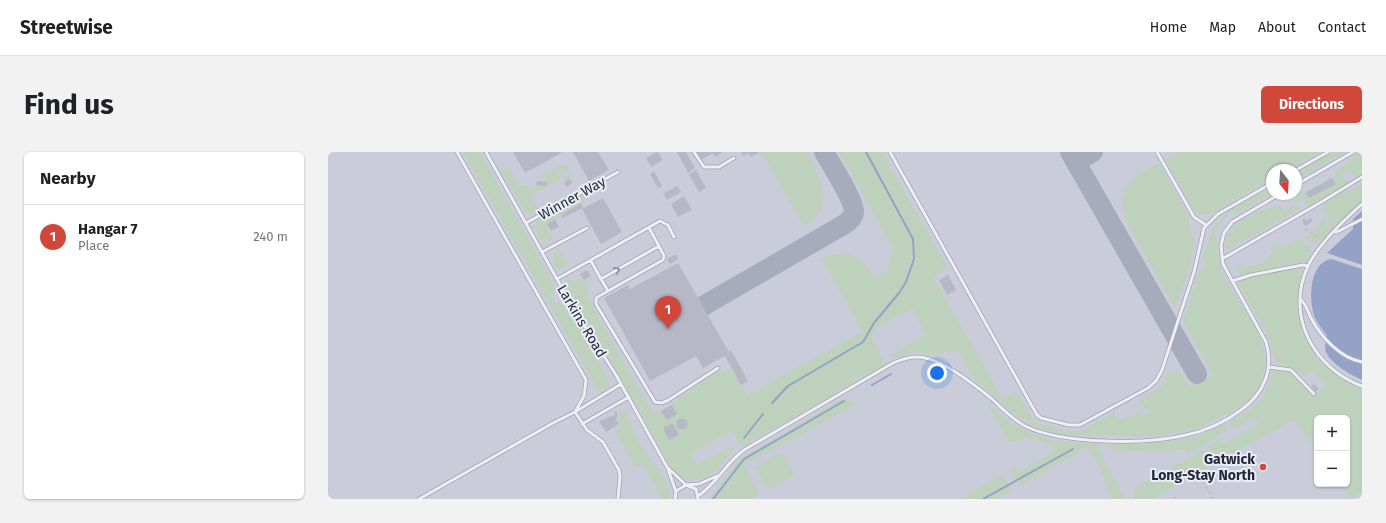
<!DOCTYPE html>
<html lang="en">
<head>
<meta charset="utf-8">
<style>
	body { margin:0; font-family:"Fira Sans",sans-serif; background:#f2f2f2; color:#202124 }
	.controls { position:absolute; right:12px; bottom:12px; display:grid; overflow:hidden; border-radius:6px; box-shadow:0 1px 3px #0004 }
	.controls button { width:36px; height:36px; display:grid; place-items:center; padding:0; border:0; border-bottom:1px solid #e0e0e0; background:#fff; color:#202124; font:20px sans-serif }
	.compass { position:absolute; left:938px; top:12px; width:36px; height:36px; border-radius:50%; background:#fff; box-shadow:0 1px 3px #0004; rotate:163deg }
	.you { position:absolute; left:609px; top:221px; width:14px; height:14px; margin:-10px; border:3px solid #fff; border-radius:50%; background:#1a73e8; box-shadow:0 0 0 6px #1a73e833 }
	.badge { display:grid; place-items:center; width:26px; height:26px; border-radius:50%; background:#d1483b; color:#fff; font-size:13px; font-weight:700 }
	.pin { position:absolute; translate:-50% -33px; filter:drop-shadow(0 1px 2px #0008) }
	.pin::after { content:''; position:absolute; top:21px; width:14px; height:12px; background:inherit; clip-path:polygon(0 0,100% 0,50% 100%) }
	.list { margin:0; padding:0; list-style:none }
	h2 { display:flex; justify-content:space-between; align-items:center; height:52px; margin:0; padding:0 16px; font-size:17px }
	h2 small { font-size:13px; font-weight:400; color:#757577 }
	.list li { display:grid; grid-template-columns:26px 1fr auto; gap:12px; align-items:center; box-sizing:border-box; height:64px; padding:0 16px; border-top:1px solid #e0e0e0 }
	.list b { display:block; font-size:15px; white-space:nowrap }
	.list p { margin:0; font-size:13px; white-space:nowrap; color:#757577 }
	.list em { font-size:13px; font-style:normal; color:#757577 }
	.map { position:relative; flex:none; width:1034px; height:347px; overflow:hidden; border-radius:6px }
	header { display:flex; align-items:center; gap:24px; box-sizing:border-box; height:56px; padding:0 20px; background:#fff; border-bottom:1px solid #e0e0e0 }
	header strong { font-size:19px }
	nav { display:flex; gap:22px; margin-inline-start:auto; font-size:14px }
	.intro { display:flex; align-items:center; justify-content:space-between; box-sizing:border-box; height:96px; padding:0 24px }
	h1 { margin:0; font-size:28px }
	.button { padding:10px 18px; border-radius:6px; background:#d1483b; color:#fff; font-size:14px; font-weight:700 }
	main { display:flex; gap:24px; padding:0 24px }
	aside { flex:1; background:#fff; border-radius:6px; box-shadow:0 1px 3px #0004 }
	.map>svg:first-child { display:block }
	.built { fill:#caccd9; fill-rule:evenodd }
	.green { fill:#bdd1bc }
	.water { fill:#95a2c8 }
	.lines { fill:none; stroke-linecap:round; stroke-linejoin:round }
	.stream { stroke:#95a2c8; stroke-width:2 }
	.taxiway { stroke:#a8abbc; stroke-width:20 }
	.building { fill:#b6b8c6 }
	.lane-casing { stroke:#a1a3b1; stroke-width:4.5 }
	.path { stroke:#babbc5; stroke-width:1.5; stroke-dasharray:3 3; stroke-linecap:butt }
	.lane { stroke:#eeeff5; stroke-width:3 }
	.oneway { stroke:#8a8c99 }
	.poi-dot { fill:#d1483b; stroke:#ebedf4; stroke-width:1.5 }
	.labels { text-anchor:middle; stroke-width:4; stroke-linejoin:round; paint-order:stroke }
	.street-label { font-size:14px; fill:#25283d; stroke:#ebedf4 }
	.poi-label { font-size:14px; font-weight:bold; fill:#25283d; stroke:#ebedf4; text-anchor:end }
</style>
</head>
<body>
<header>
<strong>Streetwise</strong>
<nav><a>Home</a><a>Map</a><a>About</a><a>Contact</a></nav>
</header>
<div class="intro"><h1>Find us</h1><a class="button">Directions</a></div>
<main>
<aside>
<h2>Nearby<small></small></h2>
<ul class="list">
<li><span class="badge">1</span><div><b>Hangar 7</b><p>Place</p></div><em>240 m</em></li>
</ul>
</aside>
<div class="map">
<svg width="1034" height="347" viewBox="0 0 1034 347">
	<rect width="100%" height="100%" fill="#dcdde7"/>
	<path class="built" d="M0 0H1034V347H0ZM944 18H968V42H944ZM989 266H1019V332H989Z"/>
	<path class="green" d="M135 0H152L224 129 226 138 222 143 227 151 237 153 240 156 280 226 281 234 272 242Z
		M429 0H479C486 13 500 42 493 57 489 64 482 70 476 75L435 2 431 4Z
		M511 0H554L620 116 605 125 671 240 677 245 688 239 706 269 739 279H755L786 260 792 269 811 259 814 264 821 260 819 256 816 257 811 248 814 246 817 251 819 250 816 245 834 234 838 224 850 217 861 236 885 223 855 170 872 117 875 118 878 108 875 106 886 75 893 67 904 57 944 34V42L907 63 905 59 901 61 886 82 891 84C876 135 957 174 932 231 926 246 913 254 900 261 854 286 830 285 780 284 756 284 731 285 709 275 688 265 674 251 658 237 655 234 651 232 648 229 641 221 636 207 631 198L601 203 593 200 583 201 565 206 563 203 598 183 584 156 546 178 544 187 555 207V214L531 227 530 225 528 226 529 228 469 264 467 261 466 263 467 265 417 293H412L404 279 363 302 369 312 405 294 406 297 389 318 378 325 360 329 349 322 340 310 280 203 238 136 237 130 241 125 244 130 254 125 260 134V146L325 262 333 257 336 263 346 258 343 251 389 221H392L403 215 419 244 535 179 493 106C525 98 527 100 547 125L561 118 558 113 563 110 560 105 567 100Z
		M851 0H992L961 18H944V27L884 61 879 63 867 60 838 8Z
		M1005 0H1018L968 28V21Z
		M1031 0H1034V23L1028 27 1023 18 1015 22 1017 26 1014 27H1018L1020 31 980 54 975 46 968 50 966 47 962 49H948L972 40 974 43 978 40 981 46 1009 31 1006 25 1008 23 1007 21Z
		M831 11 861 64C859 74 866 83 865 94 864 115 854 136 847 156L796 65 799 63 793 52 796 50 794 47 797 46 796 43 798 41 796 37 807 28 806 25Z
		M235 12 238 13 242 19 237 22 235 18 232 19 236 27 243 21 245 25 237 30 228 15Z
		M181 15 191 33H198L201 38 208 33 218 34 219 27 211 25 227 16 233 27 203 43 211 60 224 54 207 63 198 61 173 19Z
		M1034 31V50L996 88 985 80 996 64 1000 78 1001 77 1000 61H997L995 53 1019 37 1021 40Z
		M255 43 258 48 217 72 225 87 219 89 211 87 206 74 210 67Z
		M969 52 972 57 897 99C895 70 930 57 953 54L956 59Z
		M984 81 995 89 985 91 979 87 974 90 982 97 983 106 978 109 919 122 913 123 908 115 915 113 917 116 936 111 939 105 945 100 942 96 951 91 955 96 971 86 973 89 978 86 977 84Z
		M231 96 240 113 231 118 226 114C224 108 226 101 231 96Z
		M966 116 972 117 975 120C975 131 971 141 970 151 969 171 978 189 989 204L987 206 1017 228 1034 236V342L1033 340 1023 346 1012 332H1019V266H989V299L966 267 825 347H806V338L814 332 875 298 878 303 883 300 880 295 892 287 895 292 931 272 928 266 906 277 901 270C914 262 930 255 937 240 941 233 942 225 946 219 964 212 975 234 985 245L998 233 984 218 975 226V223L947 209 941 186 911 132 915 126Z
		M514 247H522L529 252 416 313 431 342 423 347H381L412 307Z
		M662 252 682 270 681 273 683 271C711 288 738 292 770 292L771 299 797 347H784L769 310 760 295 692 334 682 318 687 315 691 320 722 302 725 295 723 293 699 285 684 290 680 289 660 253Z
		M291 257 297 258C302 268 304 278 309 287 321 307 340 322 342 347H335L315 312 308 316 286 277 294 273 291 268Z
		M896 272 899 278 872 296 858 302 857 297 831 300 782 298 779 295V292C823 292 857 293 896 272Z
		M454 300 467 323 440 338 427 315Z
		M675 322 684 338 668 347H632Z"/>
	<path class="water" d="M1034 59V113L999 101 1025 77V67Z
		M1003 107 1034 117V228C1022 222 1004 213 998 200 996 196 998 189 999 184 995 178 990 172 987 166 980 149 981 111 1003 107Z"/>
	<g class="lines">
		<path class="stream" d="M544 233 563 222
			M444 251 460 234 535 190 546 171 571 141 578 130 586 107 585 87 538 0
			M416 286 435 262
			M385 347 416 307 516 249
			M655 347 745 297"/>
		<path class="taxiway" d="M742 0 869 222
			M748 10 765 0
			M375 154 517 72C521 69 525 66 526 60 526 48 503 12 496 0"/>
	</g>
	<path class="building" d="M185 0H235L197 21Z
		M245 0H270L281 18 261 29Z
		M329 0H330L335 8 323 15 318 6Z
		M349 0H358L367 16 360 21Z
		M368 0H395L387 5 385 1 373 8Z
		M413 0H429L430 1 423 5 420 1 415 4Z
		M368 18 378 36 371 40 361 22Z
		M326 19 334 34 330 36 322 22Z
		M1004 26 1008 32 981 46 978 40Z
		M242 27 244 31 238 35 236 30Z
		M209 29 219 30 218 34 208 33Z
		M349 34 353 40 339 48 335 42Z
		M356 44 364 58 350 65 343 52Z
		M275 46 294 80 273 92 254 57Z
		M253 51 255 56 234 66 233 63Z
		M977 66 978 69 983 66 985 69 977 74 974 68Z
		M227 67 231 75 223 79 219 72Z
		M348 102 350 107 342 112 339 107Z
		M350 111 401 200 403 198 420 229 413 233 397 204 375 216 368 204 322 229 276 146 300 133 302 137Z
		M259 118 263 124 256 128 252 122Z
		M620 123 628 138 619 143 611 128Z
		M986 232 991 237 988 240 983 234Z
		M344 253 349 262 339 268 333 259Z
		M287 259H289V266H287L291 272 278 280 271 269 286 263 287 265Z
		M348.5 272a5.5 5.5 0 1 1 11 0a5.5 5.5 0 1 1-11 0Z
		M345 271 351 283 341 288 335 276Z"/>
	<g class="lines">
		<g class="lane-casing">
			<path id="lane" d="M129 0 258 228 256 244 247 260
				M158 0 244 154 288 223 339 315 358 333 371 332 389 324
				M366 0 376 15H391L406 6
				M562 0 709 263 713 266 741 273H752L820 236 828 229 834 218 866 120 876 76 890 62 944 31
				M829 0 866 65 878 73
				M968 18 1000 0
				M968 33 1025 0
				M1034 52C1017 67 990 93 980 114 957 163 985 216 1034 234
				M198 71 290 20
				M1006 80H1009L1034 67
				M214 100 259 76
				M894 107 990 52 1034 25
				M263 109 273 127 331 94 321 76
				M229 127 332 69 340 73 346 85
				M273 127 280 139 268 146V152L327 250 333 251 339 249 390 216
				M904 129 923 123 975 113 980 114
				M280 139 335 108 336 104 331 94
				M972 147C978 151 980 161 983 166 993 185 1012 206 1034 210
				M941 215 963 218 986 242
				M247 260 259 278 275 290 291 318 292 324 290 347
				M254 272 301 245
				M340 317 348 340
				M370 344C388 332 398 311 416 298L565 211C574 207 587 203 597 206 618 210 647 233 664 247 674 256 684 267 697 274 733 292 818 293 858 283 877 279 897 270 913 258 936 242 946 217 938 190L895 112 893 94 896 81 904 70 952 42
				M91 347 225 271 247 260 293 232
				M347 347 348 339 358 333 368 337 370 347"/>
		</g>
		<path class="path" d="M977 77 992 86
			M875 329 885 347
			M846 345 847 347"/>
		<use href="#lane" class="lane"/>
	</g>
	<defs><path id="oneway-chevron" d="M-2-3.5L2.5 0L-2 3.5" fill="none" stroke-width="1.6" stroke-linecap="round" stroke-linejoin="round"/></defs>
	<use class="oneway" href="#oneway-chevron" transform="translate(289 118) rotate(-29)"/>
	<circle class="poi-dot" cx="935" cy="315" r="4"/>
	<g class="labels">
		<g class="street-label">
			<text transform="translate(244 46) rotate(-29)" y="5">Winner Way</text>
			<text transform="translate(254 169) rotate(59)" y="5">Larkins Road</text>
		</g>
		<g class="poi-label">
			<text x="927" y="312">Gatwick<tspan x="927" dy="16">Long-Stay North</tspan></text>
		</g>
	</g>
</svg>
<div class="controls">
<button>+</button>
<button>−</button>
</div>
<svg class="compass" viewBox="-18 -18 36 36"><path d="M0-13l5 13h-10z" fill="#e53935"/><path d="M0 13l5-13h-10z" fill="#757577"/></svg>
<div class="you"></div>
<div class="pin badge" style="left:340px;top:177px">1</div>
</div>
</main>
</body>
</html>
